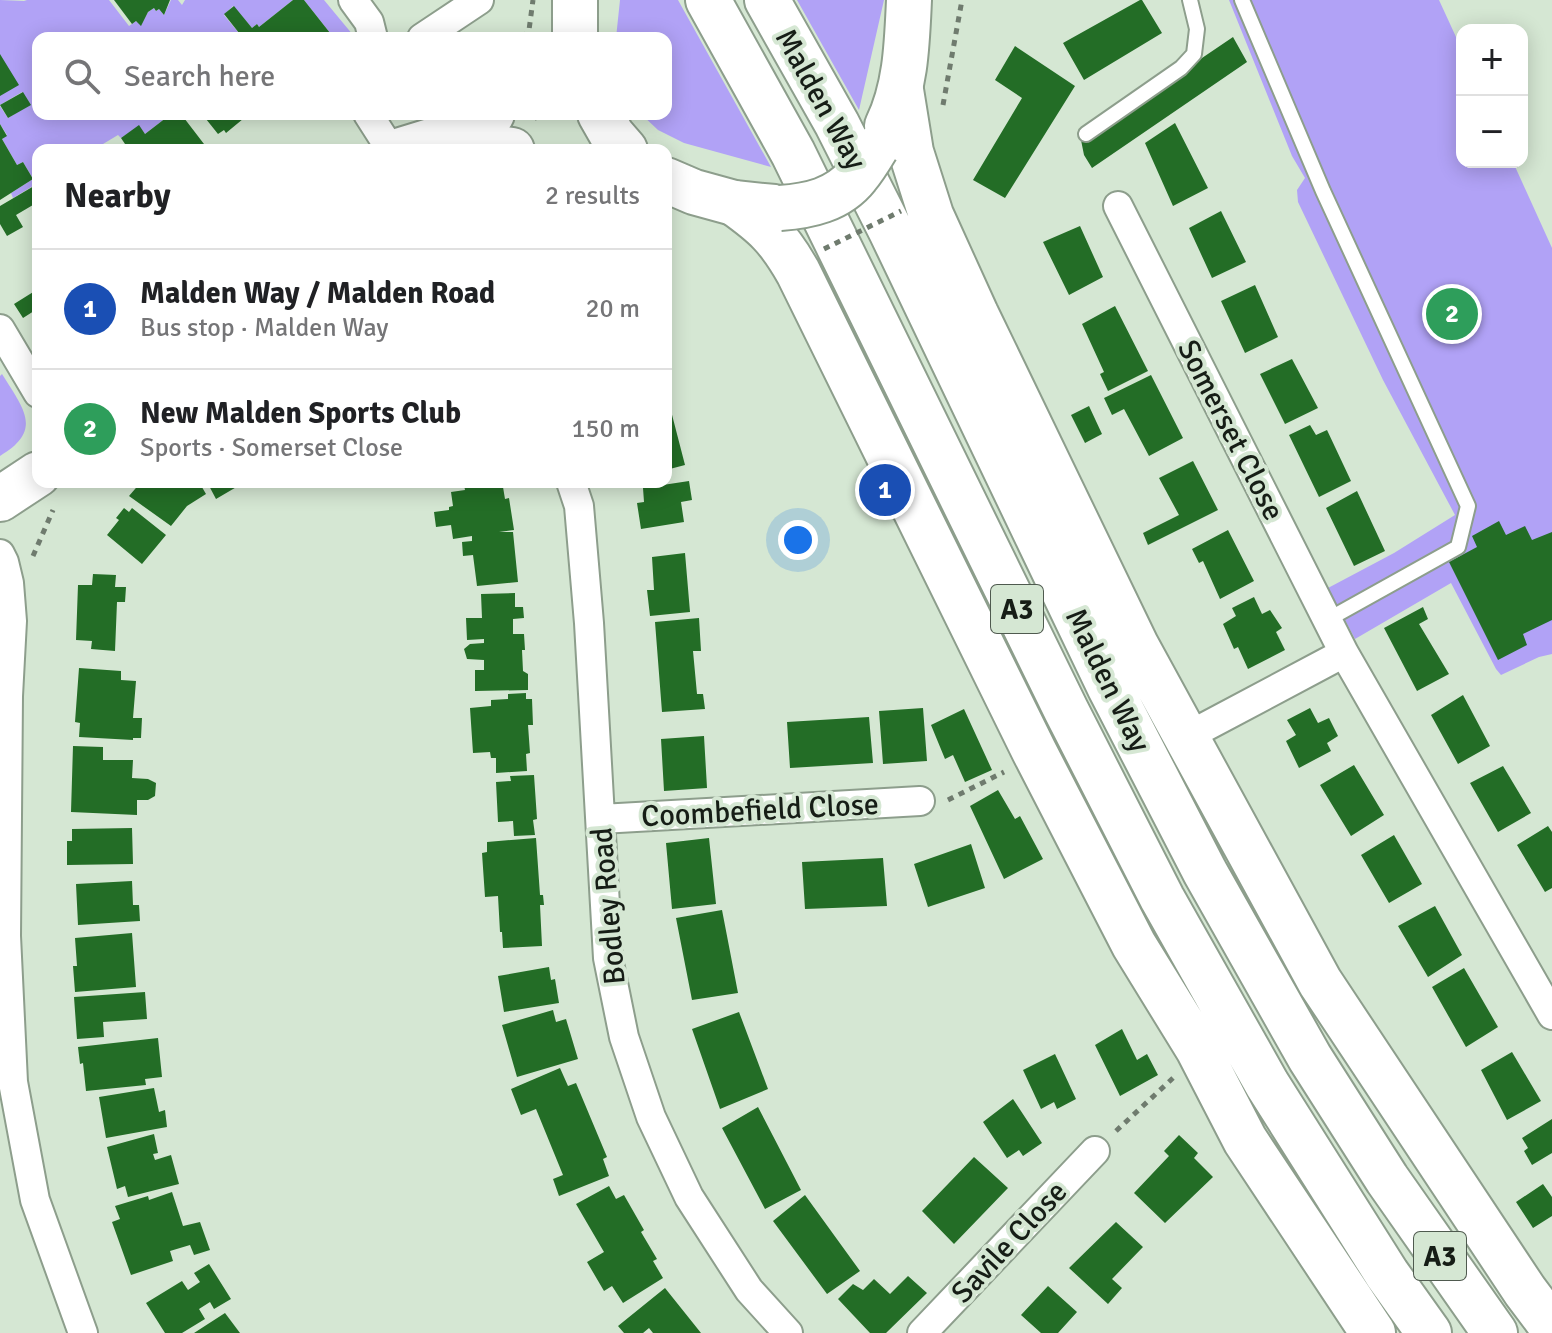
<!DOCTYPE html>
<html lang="en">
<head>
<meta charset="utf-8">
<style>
	body { margin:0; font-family:Signika,sans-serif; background:#f2f2f2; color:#202124 }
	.controls { position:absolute; right:24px; top:24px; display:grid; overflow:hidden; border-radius:16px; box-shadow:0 4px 20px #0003 }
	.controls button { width:72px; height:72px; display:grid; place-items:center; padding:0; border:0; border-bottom:2px solid #e0e0e0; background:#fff; color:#202124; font:40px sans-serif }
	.you { position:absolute; left:798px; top:540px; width:28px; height:28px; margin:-20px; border:6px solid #fff; border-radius:50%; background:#1a73e8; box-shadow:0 0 0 12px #1a73e833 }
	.badge { display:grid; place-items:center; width:52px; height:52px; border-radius:50%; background:#7c3aed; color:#fff; font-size:26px; font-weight:700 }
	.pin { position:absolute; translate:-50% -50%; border:4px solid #fff; box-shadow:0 2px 8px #0006 }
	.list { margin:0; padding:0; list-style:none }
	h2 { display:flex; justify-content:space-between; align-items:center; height:104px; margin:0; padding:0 32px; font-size:34px }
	h2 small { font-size:26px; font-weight:400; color:#757577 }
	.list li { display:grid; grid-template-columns:52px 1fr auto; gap:24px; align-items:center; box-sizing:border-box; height:120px; padding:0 32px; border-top:2px solid #e0e0e0 }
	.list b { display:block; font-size:30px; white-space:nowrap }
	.list p { margin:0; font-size:26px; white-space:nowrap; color:#757577 }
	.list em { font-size:26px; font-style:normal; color:#757577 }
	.icon { flex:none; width:44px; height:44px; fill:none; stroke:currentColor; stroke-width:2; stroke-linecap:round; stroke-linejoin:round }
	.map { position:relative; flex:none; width:1552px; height:1333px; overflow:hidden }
	.search { position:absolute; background:#fff; box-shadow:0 4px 20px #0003; left:32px; top:32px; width:640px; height:88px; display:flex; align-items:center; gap:20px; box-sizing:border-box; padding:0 28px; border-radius:16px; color:#757577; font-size:30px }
	.panel { position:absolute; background:#fff; box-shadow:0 4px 20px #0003; left:32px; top:144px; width:640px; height:344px; border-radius:16px }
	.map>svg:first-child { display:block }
	.green { fill:#b1a2f6 }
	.building { fill:#236d26 }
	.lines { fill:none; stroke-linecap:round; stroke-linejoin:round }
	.service-casing { stroke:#8d9e8c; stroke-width:18 }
	.minor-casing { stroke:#8d9e8c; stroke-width:32 }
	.primary-casing { stroke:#8d9e8c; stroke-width:48 }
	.trunk-casing { stroke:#8d9e8c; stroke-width:48 }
	.path { stroke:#6f7b6e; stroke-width:5; stroke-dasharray:6 6; stroke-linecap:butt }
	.service { stroke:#fff; stroke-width:14 }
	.minor { stroke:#fff; stroke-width:28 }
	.primary { stroke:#fff; stroke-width:44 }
	.trunk { stroke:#fff; stroke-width:44 }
	.primary-bridge-casing { stroke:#8d9e8c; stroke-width:48; stroke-linecap:butt }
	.path-bridge { stroke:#6f7b6e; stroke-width:5; stroke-dasharray:6 6; stroke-linecap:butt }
	.primary-bridge { stroke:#fff; stroke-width:44 }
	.labels { text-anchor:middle; stroke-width:8; stroke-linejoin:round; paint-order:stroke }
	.shield { fill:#d5e7d3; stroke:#4f5a4f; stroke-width:2 }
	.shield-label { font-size:28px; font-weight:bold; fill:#161d16 }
	.street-label { font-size:30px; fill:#161d16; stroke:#d5e7d3 }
</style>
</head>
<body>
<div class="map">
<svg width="1552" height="1333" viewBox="0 0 1552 1333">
	<rect width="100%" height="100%" fill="#d5e7d3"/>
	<path class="green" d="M0 0 24 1 27 0H109L129 26 136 21 141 25 148 12 154 8 156 11 159 9 164 15 171 0H178L182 5 185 0H293L259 27 257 24 252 28 233 6 224 15 243 38H38V114H171L145 134 139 126 121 138 118 135 93 150H38V183L13 198 11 193 33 179 23 162 17 165 2 139 7 135 0 124V106L8 118 30 104 22 92 0 105Z
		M304 0H324L353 35 349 38H334Z
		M620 0H678L771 167 684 143 658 130 641 114H666V38H616Z
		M797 0H884L859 110Z
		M1229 0H1439L1462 50V162H1513L1552 248V654L1539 657 1501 675 1496 669 1451 583 1355 639 1328 588 1394 553 1455 515 1383 380 1298 202 1297 190 1305 178 1292 156Z
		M2 374C23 408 44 430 0 456V376Z"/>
	<path class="building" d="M114 0H170L164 15 159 9 156 11 154 8 148 12 141 26 136 21 132 24Z
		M293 0H304L334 38H243L224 14 234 6 252 28 257 24 259 27Z
		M1140 0H1142L1162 33 1084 80 1063 43Z
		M1233 37 1247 62 1092 168 1084 155 1081 140Z
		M1015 46 1075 86 1005 198 973 180 1022 98 995 80Z
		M0 54 19 85 0 96Z
		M23 92 31 105 8 118 0 105Z
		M171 114H181L204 144 196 150H129L121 138 139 125 145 134Z
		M202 114H249L226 133 224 130 218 134Z
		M1175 123 1208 188 1173 206 1145 143Z
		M0 124 7 136 2 139 17 165 23 162 33 179 0 200Z
		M34 186 38 194V202L16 215 23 227 7 236 0 224V206Z
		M1221 211 1246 262 1212 278 1189 228Z
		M1080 226 1103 277 1069 295 1043 242Z
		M1255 285 1278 337 1245 353 1221 301Z
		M38 289V317L34 311 23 318 14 304Z
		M1115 306 1148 371 1108 391 1100 374 1104 372 1082 324Z
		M1292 359 1318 408 1285 424 1260 374Z
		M1151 375 1183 438 1149 456 1124 409 1112 415 1104 398Z
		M1089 406 1102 434 1085 443 1071 415Z
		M670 407 685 465 666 470V408Z
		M1310 425 1316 435 1327 430 1351 481 1319 497 1289 435Z
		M1193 461 1218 510 1148 545 1143 533 1179 515 1159 478Z
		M689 481 692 500 681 502 684 522 641 529 637 503 644 502 643 488Z
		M141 482H199L206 494 187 506 171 526 129 496Z
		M207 482H245L216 499Z
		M484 482H498V487H503L505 499 509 498 514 530 499 532H513L518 582 477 586 473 555 463 556 462 542 472 541V536L453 539 451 525 436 527 434 512 449 510V507L453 506 451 492 465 490 464 485Z
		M1357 491 1385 551 1354 566 1326 508Z
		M124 508 129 512 132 508 166 535 142 564 107 535 119 520 116 518Z
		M1499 521 1506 535 1525 526 1532 540 1552 532V620L1523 634 1527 645 1498 660 1449 562 1477 547 1472 536Z
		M1228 530 1254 581 1220 599 1203 561 1199 563 1192 549Z
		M685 553 690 612 650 616 647 590H654L652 557Z
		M93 574 116 575 115 587H126L125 602H117L115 651 91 649 92 641 76 640 78 585H92Z
		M515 593V607H523L524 618 513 619V634H524L525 650H522L523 671 528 674V690L475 691V670H484V660L467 659 464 649 470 644 484 643V639L467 640 466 618H482L481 594Z
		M1254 597 1262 614 1270 610 1282 628 1276 632 1285 650 1248 669 1238 647 1234 649 1223 624 1236 616 1232 608Z
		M1423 607 1428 619 1419 624 1449 674 1417 691 1384 628Z
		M699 618 701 651H693L697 694H703L705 709 662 712 655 622Z
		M79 668 121 671V680L136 681 133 718H142L141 738H133V740L79 737 80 723 75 722Z
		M526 693V699H532L533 725H528L530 753 526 754 527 771 496 773V758H491L490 752 473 753 470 708 491 706V700L508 699V694Z
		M1463 695 1490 746 1458 764 1431 715Z
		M923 708 927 761 883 764 879 711Z
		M1310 708 1318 723 1329 718 1338 736 1327 743 1331 751 1299 768 1286 741 1296 735 1287 720Z
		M964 709 992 770 965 782 953 755 945 759 931 725Z
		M869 717 873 763 790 768 787 722Z
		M704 736 707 788 664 791 661 739Z
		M73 746 103 747V760H133L132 778 148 779 156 783 155 796 148 800H137V815L71 812Z
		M1354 765 1384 815 1351 836 1320 785Z
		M1503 766 1531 813 1498 832 1470 783Z
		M534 775 537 819 533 820 535 835 514 836 513 821 498 822 496 782 511 781 510 776Z
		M998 790 1015 819 1020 816 1043 859 1004 879 970 806Z
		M1548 826 1552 832V888L1545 892 1517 845Z
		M132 828 133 864 67 865V841H72V829Z
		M1394 835 1422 884 1389 903 1361 855Z
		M536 838 540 895H543L544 905H540L542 946 503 948 502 932H500L498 896 485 897 482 853 487 852V842Z
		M709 838 716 904 672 909 666 843Z
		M971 844 985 888 928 907 914 864Z
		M883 858 887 906 805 909 802 862Z
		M132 881 133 905H139L140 921 78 925 76 884Z
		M1435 906 1462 955 1428 977 1398 926Z
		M722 910 738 993 692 1000 676 918Z
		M132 933 136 987 75 992 73 966H77L75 938Z
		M549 967 551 980 555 979 559 1003 504 1012 498 976Z
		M1464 968 1498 1027 1466 1047 1432 987Z
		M145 992 147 1019 103 1022 104 1037 77 1039 74 997Z
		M553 1010 556 1022 566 1019 578 1059 517 1077 502 1025Z
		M739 1012 768 1089 720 1109 692 1029Z
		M1122 1029 1137 1060 1147 1054 1158 1075 1120 1096 1095 1045Z
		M158 1038 162 1077 145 1079 146 1085 86 1091 83 1063 80 1064 78 1047Z
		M1512 1052 1541 1101 1507 1120 1481 1070Z
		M1055 1054 1076 1099 1057 1109 1054 1102 1041 1109 1023 1070Z
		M560 1068 568 1086 576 1083 607 1157 603 1159 609 1176 559 1196 553 1179 563 1175 536 1109 521 1115 511 1089Z
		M154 1088 159 1112 165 1110 167 1127 106 1138 99 1097Z
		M1013 1099 1042 1143 1023 1156 1019 1150 1007 1158 983 1122Z
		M758 1107 801 1190 765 1209 722 1128Z
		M1552 1119V1153L1532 1165 1524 1151 1528 1148 1522 1138Z
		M154 1134 158 1153 153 1154 155 1160 171 1155 179 1184 128 1197 125 1186 117 1189 107 1147Z
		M1179 1135 1198 1153 1194 1158 1213 1177 1165 1223 1134 1193 1169 1156 1164 1151Z
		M974 1157 1008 1188 954 1244 922 1211Z
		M1543 1184 1552 1197V1216L1533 1228 1516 1202Z
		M609 1186 616 1199 624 1195 644 1230 641 1232 657 1259 653 1261 663 1278 623 1303 612 1286 604 1291 587 1262 604 1252 576 1204Z
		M172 1192 183 1226 200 1222 210 1250 194 1255 190 1245 170 1251 173 1261 131 1275 112 1222 120 1219 115 1206 148 1196 149 1200Z
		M805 1195 860 1271 827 1294 773 1221Z
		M1116 1222 1143 1247 1112 1279 1122 1288 1108 1304 1069 1268Z
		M209 1264 231 1299 214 1309 210 1302 199 1309 205 1319 182 1333H165L146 1303 182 1281 188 1290 200 1282 194 1273Z
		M908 1276 927 1293 886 1333H870L838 1299 853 1284 863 1290 874 1279 890 1294Z
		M1048 1286 1077 1312 1058 1333H1041L1021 1315Z
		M665 1288 701 1333H653L649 1328 643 1333H624L618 1326Z
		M225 1313 240 1333H194Z"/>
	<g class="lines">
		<g class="service-casing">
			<path id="service" d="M1242 0 1323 191 1468 506 1458 547 1327 620
				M1086 134 1181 68 1194 54 1197 29 1190 0"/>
		</g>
		<g class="minor-casing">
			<path id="minor" d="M353 0 369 22 373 38
				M422 38 479 0
				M368 114 391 150
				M1118 206 1344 653 1552 1015
				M0 329 38 393
				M571 482 579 506 589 623 608 958 624 1037 651 1117 689 1197 749 1290 788 1333
				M0 554 4 562 9 583 12 621 8 696 6 936 13 1082 35 1200 83 1333
				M1186 737 1344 653
				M601 819 920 801
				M922 1333 1095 1151"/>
		</g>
		<g class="primary-casing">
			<path id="primary" d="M575 0V38
				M600 114 612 135 625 150
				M887 126C906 87 907 43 909 0
				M437 139 512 150
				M401 150 437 139 492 114
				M666 180 694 192 734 203 774 207
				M0 499 38 474"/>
		</g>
		<g class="trunk-casing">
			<path id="trunk" d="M708 0 793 153 1066 710 1162 898 1267 1084 1387 1274 1429 1333
				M767 0 837 124 891 231 1110 688 1205 872 1310 1058 1387 1179 1495 1333
				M901 90 911 152 931 215 976 314 1136 645 1320 982 1525 1291 1552 1327
				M734 203C766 226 778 237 798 272L1034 751 1134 945 1198 1049 1245 1140 1373 1333"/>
		</g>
		<path class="path" d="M523 38 529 30 533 0
			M943 105 962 0
			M536 114 539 125
			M33 556 53 510
			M948 800 1004 772
			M1116 1131 1173 1078"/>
		<use href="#service" class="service"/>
		<use href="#minor" class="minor"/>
		<use href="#primary" class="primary"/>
		<use href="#trunk" class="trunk"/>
		<g class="primary-bridge-casing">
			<path id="primary-bridge" d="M780 208C809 206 838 200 857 176 864 168 870 158 876 148"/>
		</g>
		<path class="path-bridge" d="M824 249 901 211"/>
		<use href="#primary-bridge" class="primary-bridge"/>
	</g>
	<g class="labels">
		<g class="shield">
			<rect x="991" y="585" width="52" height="48" rx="6"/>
			<rect x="1414" y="1232" width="52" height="48" rx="6"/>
		</g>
		<g class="shield-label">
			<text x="1017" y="619">A3</text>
			<text x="1440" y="1266">A3</text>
		</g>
		<g class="street-label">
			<text transform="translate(821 99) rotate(61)" y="10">Malden Way</text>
			<text transform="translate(1231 430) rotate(63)" y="10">Somerset Close</text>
			<text transform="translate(1108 680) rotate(64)" y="10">Malden Way</text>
			<text transform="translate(760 810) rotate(-3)" y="10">Coombefield Close</text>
			<text transform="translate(608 906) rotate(-95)" y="10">Bodley Road</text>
			<text transform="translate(1009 1242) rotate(-47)" y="10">Savile Close</text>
		</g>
	</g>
</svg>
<div class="controls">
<button>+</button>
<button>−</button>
</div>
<div class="you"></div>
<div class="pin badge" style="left:885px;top:490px;background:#1a4fb4">1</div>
<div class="pin badge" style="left:1452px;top:314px;background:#2e9e5b">2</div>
<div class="search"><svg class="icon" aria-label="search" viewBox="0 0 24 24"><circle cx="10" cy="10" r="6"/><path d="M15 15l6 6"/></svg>Search here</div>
<section class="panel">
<h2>Nearby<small>2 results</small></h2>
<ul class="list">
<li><span class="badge" style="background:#1a4fb4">1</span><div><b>Malden Way / Malden Road</b><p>Bus stop · Malden Way</p></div><em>20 m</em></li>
<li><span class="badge" style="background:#2e9e5b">2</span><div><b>New Malden Sports Club</b><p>Sports · Somerset Close</p></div><em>150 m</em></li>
</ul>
</section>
</div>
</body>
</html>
